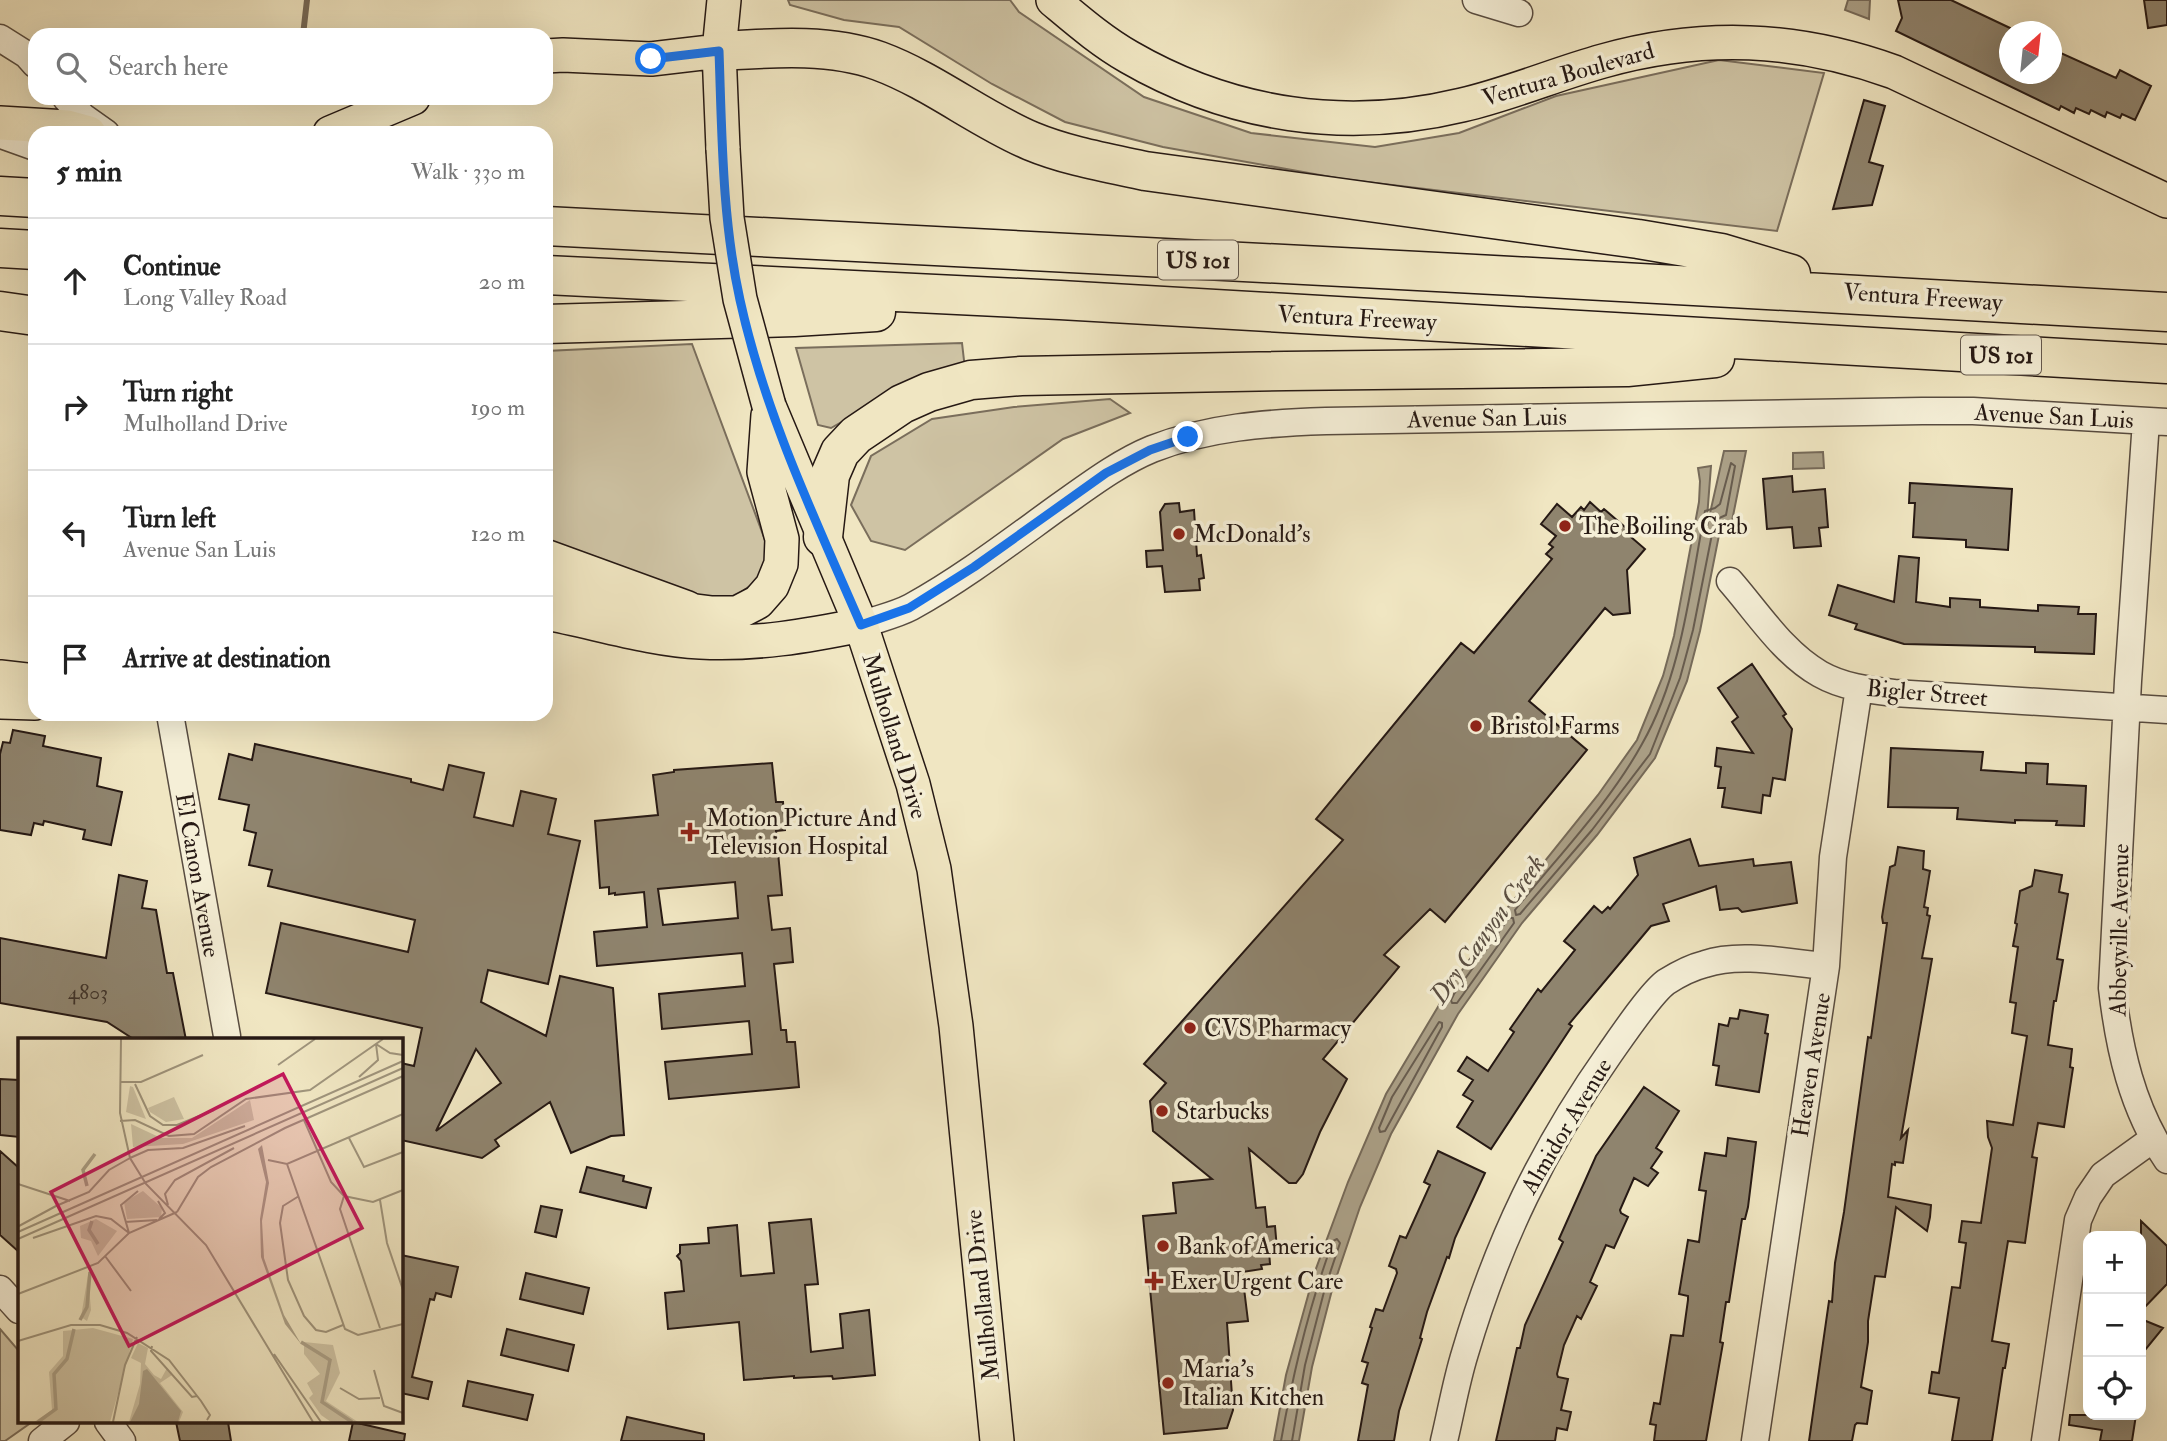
<!DOCTYPE html>
<html lang="en">
<head>
<meta charset="utf-8">
<style>
	body { margin:0; font-family:"IM FELL Double Pica",serif; background:#f6f6f6; color:#222 }
	.controls { position:absolute; right:21px; bottom:21px; display:grid; overflow:hidden; border-radius:14px; box-shadow:0 7px 28px #0002 }
	.controls button { width:63px; height:63px; display:grid; place-items:center; padding:0; border:0; border-bottom:2px solid #e0e0e0; background:#fff; color:#222; font:35px sans-serif }
	.compass { position:absolute; left:1999px; top:21px; width:63px; height:63px; border-radius:50%; background:#fff; box-shadow:0 7px 28px #0002; rotate:27deg }
	.stop { position:absolute; width:21px; height:21px; margin:-16px; border:5px solid #1a73e8; border-radius:50%; background:#fff }
	.stop.end { background:#1a73e8; border-color:#fff; box-shadow:0 2px 7px #0008 }
	.list { margin:0; padding:0; list-style:none }
	h2 { display:flex; justify-content:space-between; align-items:center; height:91px; margin:0; padding:0 28px; font-size:30px }
	h2 small { font-size:23px; font-weight:400; color:#767676 }
	.list li { display:grid; grid-template-columns:46px 1fr auto; gap:21px; align-items:center; box-sizing:border-box; height:126px; padding:0 28px; border-top:2px solid #e0e0e0 }
	.list b { display:block; font-size:26px; white-space:nowrap }
	.list p { margin:0; font-size:23px; white-space:nowrap; color:#767676 }
	.list em { font-size:23px; font-style:normal; color:#767676 }
	.icon { flex:none; width:38px; height:38px; fill:none; stroke:currentColor; stroke-width:2; stroke-linecap:round; stroke-linejoin:round }
	.map { position:relative; flex:none; width:2167px; height:1441px; overflow:hidden }
	.search { position:absolute; background:#fff; box-shadow:0 7px 28px #0002; left:28px; top:28px; width:525px; height:77px; display:flex; align-items:center; gap:18px; box-sizing:border-box; padding:0 24px; border-radius:21px; color:#767676; font-size:26px }
	.panel { position:absolute; background:#fff; box-shadow:0 7px 28px #0002; left:28px; top:126px; width:525px; height:595px; border-radius:21px }
	.map>svg:first-child { display:block }
	.green { fill:#cec3a4; stroke:#7a6e5c; stroke-width:2 }
	.water { fill:#aba087; stroke:#766a59; stroke-width:2 }
	.lines { fill:none; stroke-linecap:round; stroke-linejoin:round }
	.shore { stroke:#685c4e; stroke-width:2 }
	.stream { stroke:#766a59; stroke-width:6 }
	.building { fill:#8f846e; stroke:#261914; stroke-width:2; fill-rule:evenodd }
	.minor-casing { stroke:#584c40; stroke-width:29 }
	.major-casing { stroke:#261914; stroke-width:36 }
	.highway-casing { stroke:#261914; stroke-width:41 }
	.minor { stroke:#f5efd7; stroke-width:26 }
	.major { stroke:#f0e6c2; stroke-width:33 }
	.highway { stroke:#f0e6c2; stroke-width:38 }
	.major-bridge-casing { stroke:#261914; stroke-width:36; stroke-linecap:butt }
	.major-bridge { stroke:#f0e6c2; stroke-width:33 }
	.route { stroke:#1a73e8; stroke-width:9 }
	.poi-dot { fill:#8f2418; stroke:#f5efd7; stroke-width:2.5 }
	.labels { text-anchor:middle; stroke-width:7; stroke-linejoin:round; paint-order:stroke }
	.number-label { font-size:21px; fill:#40342a }
	.shield { fill:#f5efd7; stroke:#64594e; stroke-width:2 }
	.shield-label { font-size:23px; font-weight:bold; fill:#261914 }
	.street-label { font-size:24px; fill:#261914; stroke:#f5efd7 }
	.poi-label { font-size:24px; fill:#261914; stroke:#f5efd7; text-anchor:start }
	.water-label { font-size:26px; font-style:italic; fill:#5b4f42; stroke:#f5efd7 }
	.inset-river { fill:none; stroke:#aba087; stroke-width:3.5 }
	.inset-road { fill:none; stroke:#9f947c; stroke-width:2 }
	.view { fill:#c2185b; fill-opacity:0.15; stroke:#c2185b; stroke-width:3.5 }
	.inset-edge { fill:none; stroke:#261914; stroke-width:3.5 }
</style>
</head>
<body>
<div class="map">
<svg width="2167" height="1441" viewBox="0 0 2167 1441">
	<rect width="100%" height="100%" fill="#f0e6c2"/>
	<filter id="stains"><feTurbulence type="fractalNoise" baseFrequency=".00286" numOctaves="4"/><feColorMatrix values="0 0 0 0 .2 0 0 0 0 .09 0 0 0 0 .02 0 0 0 .5 -.17"/></filter>
	<radialGradient id="worn" r=".72"><stop offset=".6" stop-color="#630" stop-opacity="0"/><stop offset="1" stop-color="#630" stop-opacity=".3"/></radialGradient>
	<path class="green" d="M788 0H1010L1019 12 1144 97 1251 133 1375 147 1459 133 1556 96 1719 60 1824 73 1777 231 1342 179 1163 147 1065 122 992 84 899 27 844 20 790 5Z
		M962 343 965 369 898 390 831 428 818 425 796 348Z
		M692 344 765 540 766 575 722 605 546 545V351Z
		M1110 399 1130 413 1063 439 905 550 871 541 851 505 871 456 932 419 1014 407Z
		M0 1329 19 1351V1422H32L5 1441H0Z"/>
	<path class="water" d="M1848 0H1870L1869 19 1845 10Z
		M1724 451H1746L1731 526 1721 525 1700 631 1687 681 1655 758 1597 835 1522 923 1458 1014 1391 1134 1360 1207 1332 1290 1312 1367 1299 1441H1274L1286 1375 1314 1274 1348 1182 1386 1094 1448 990 1496 922 1598 795 1637 740 1663 676 1674 636 1699 502 1700 481 1698 468 1711 466 1706 531Z
		M1823 452 1824 468 1793 469V453Z"/>
	<g class="lines">
		<path class="shore" d="M1731 463 1735 466 1726 515 1717 519 1714 524 1693 630 1680 678 1650 754 1592 830 1520 914 1516 915 1515 910C1558 856 1609 804 1642 744 1682 674 1690 588 1705 511L1715 508 1720 504Z
			M1509 918H1513L1514 923 1457 1003H1452L1451 1000 1454 994Z
			M1439 1022 1442 1023V1027L1385 1131 1380 1132 1379 1128 1392 1097Z
			M1281 1441C1293 1373 1309 1306 1333 1241L1337 1239 1340 1243 1325 1288 1305 1365 1292 1441"/>
		<path class="stream" d="M303 35 307 0"/>
	</g>
	<path class="building" d="M1898 0H1951L2010 28V74H2052V49L2116 78 2120 70 2151 86 2135 120 2122 114 2120 118 2107 112 2105 117 2091 110 2089 114 2076 108 2074 113 2061 106 2059 110 1896 31 1902 18Z
		M2144 0H2167V25L2148 28Z
		M1864 100 1885 106 1869 162 1883 166 1872 205 1833 209Z
		M1792 476 1793 492 1825 489 1828 527 1819 528 1821 546 1794 548 1792 527 1767 529 1763 479Z
		M1910 483 2012 489 2008 550 1966 547V540L1913 537 1915 503H1909Z
		M1590 502 1601 512 1604 509 1626 528 1624 531 1645 549 1627 570 1630 613 1613 615 1605 608 1529 701 1587 750 1445 922 1430 909 1384 955 1399 967 1323 1059 1347 1079 1320 1132 1303 1174 1296 1183H1289L1249 1149 1256 1208 1265 1207 1267 1227 1275 1226 1277 1249 1269 1251 1270 1264 1261 1265 1262 1269 1242 1272 1248 1321 1227 1323 1233 1410 1227 1428 1164 1434 1143 1216 1176 1213 1173 1183 1212 1179 1153 1131 1150 1101 1166 1083 1144 1064 1343 840 1316 819 1461 643 1474 653 1552 559 1546 554 1553 547 1549 544 1556 536 1541 524 1557 504 1572 517 1581 507 1584 510Z
		M1179 503 1180 512 1194 510 1197 556 1201 555 1204 578 1199 579 1200 590 1165 592 1162 566 1147 567 1146 551 1163 550 1160 512 1165 504Z
		M1899 556 1919 558 1916 602 1950 607V598L1980 600V607L2038 611V605L2079 607 2078 614H2096L2094 654 2035 652V647L1904 644 1855 629 1857 624 1829 615 1838 585 1894 602Z
		M1752 664 1786 714 1783 716 1792 729 1785 780 1773 778 1770 796 1763 795 1761 813 1722 807 1725 788H1718L1721 767 1715 766 1717 748 1753 753 1732 722 1738 717 1718 688Z
		M13 730 45 736 43 746 101 758 97 786 122 792 111 845 83 839 85 830 44 821 43 825 34 823 31 835 0 830V754L3 742 10 743Z
		M255 744 411 779V782L443 790 449 765 484 773 474 817 513 826 521 791 556 799 548 834 580 841 548 984 488 970 481 1002 546 1036 560 976 613 988 624 1135 611 1136 571 1153 550 1102 495 1140 499 1146 482 1158 401 1140V1063L414 1066 422 1028 266 993 281 923 408 952 415 920 268 886 272 870 249 865 256 833 244 830 249 805 219 799 229 754 252 760ZM476 1049 501 1083 436 1131Z
		M1891 748 1983 752 1981 770 2026 773V763L2048 764 2047 784 2086 786 2084 826 2056 825 2057 821 2015 820V823L1957 819 1958 808 1888 807Z
		M772 763 776 802H783L785 830 776 831 782 895 768 896 772 930 790 928 793 962 774 964 781 1030H786L787 1042H795L799 1087 669 1099 665 1062 752 1054 749 1021 662 1029 659 994 745 986 742 953 597 966 594 932 647 927 644 892 615 895V893L609 894V887L600 888 595 821 658 815 653 775 674 772V770ZM735 882 738 918 663 925 658 889Z
		M1690 839 1699 866 1753 859 1754 866 1791 862 1797 903 1742 912 1738 908 1720 910 1716 886 1663 904 1669 921 1651 926 1569 1024 1572 1026 1491 1149 1457 1127 1473 1101 1463 1095 1473 1080 1458 1071 1467 1057 1488 1071 1514 1032 1510 1029 1538 989 1541 992 1575 950 1564 941 1594 906 1602 913 1608 907 1610 909 1638 875 1634 858Z
		M1898 847 1924 851 1923 869 1930 871 1924 907 1928 908 1927 915 1930 916 1922 958 1932 959 1901 1138 1908 1130 1903 1163 1895 1162V1165L1892 1164 1888 1197 1931 1205 1930 1217 1927 1231 1896 1207 1885 1277 1875 1276 1868 1321V1342L1861 1387 1872 1391 1867 1424 1857 1423 1855 1425 1852 1441H1809L1829 1301 1832 1302 1835 1263 1844 1212 1868 1037 1871 1038 1887 923H1883L1882 917 1890 867 1895 865Z
		M2035 870 2062 875 2059 892 2068 894 2057 959 2063 960 2056 1001H2054L2048 1045 2072 1049 2070 1067 2073 1068 2064 1127 2038 1123 2032 1157 2037 1158 2025 1243 2008 1241 1992 1341 2009 1344 2005 1368H2003L1992 1441H1952L1959 1398 1929 1393 1932 1372 1939 1373 1952 1287 1960 1288 1966 1243 1959 1242 1962 1221 1981 1223 1992 1148 1988 1137 1987 1121 2013 1125 2027 1036 2012 1033 2016 1003 2010 1002 2018 947 2013 946 2017 924 2015 923 2020 891 2032 886Z
		M119 875 147 881 142 908 156 910 167 973H173L186 1040H135L107 1022 0 1003V938L106 958Z
		M1740 1010 1768 1015 1765 1033 1768 1034 1759 1092 1716 1085 1719 1066 1713 1065 1719 1024 1728 1026 1730 1018 1738 1019Z
		M0 1079 19 1080V1137L0 1135Z
		M1644 1087 1679 1111 1656 1148 1662 1152 1651 1168 1658 1173 1648 1186 1634 1178 1620 1210 1621 1213 1628 1217 1614 1248 1606 1245 1590 1282 1597 1286 1581 1319 1577 1316 1564 1345 1557 1374 1558 1377 1568 1379 1561 1410 1571 1412 1567 1430 1557 1428 1555 1441H1496L1517 1348H1520L1525 1325 1563 1242 1559 1239 1596 1156Z
		M1728 1138 1756 1142 1748 1207 1745 1219H1742L1729 1302H1726L1720 1342 1723 1343 1706 1441H1654L1656 1425 1650 1424 1654 1403 1660 1404 1671 1335 1683 1336 1688 1300V1296L1679 1294 1688 1240 1699 1242 1706 1191 1699 1190 1705 1153 1726 1156Z
		M0 1151 19 1168V1252L0 1235Z
		M1438 1151 1485 1173 1455 1238 1449 1258 1447 1257 1427 1312 1420 1338 1422 1339 1399 1411 1394 1441H1358L1368 1385 1362 1383 1368 1363 1362 1361 1372 1328 1370 1327 1376 1309 1383 1311 1397 1273 1396 1269 1389 1266 1400 1236 1406 1238 1430 1185 1424 1182Z
		M587 1167 624 1176 623 1181 651 1188 646 1208 580 1192Z
		M541 1206 562 1210 556 1237 535 1232Z
		M811 1219 818 1284 805 1285 811 1352 843 1348 840 1314 869 1310 875 1375 833 1379 832 1376 794 1378V1376L744 1380 739 1322 668 1329 665 1293 684 1291 681 1261 677 1256 680 1253V1245L709 1243 708 1228 737 1225 741 1276 774 1273 769 1223Z
		M2141 1221 2167 1246V1284L2141 1311Z
		M401 1255 458 1267 451 1297 436 1293 434 1300 430 1299 412 1377 432 1382 428 1399 401 1393Z
		M526 1273 589 1288 583 1314 520 1299Z
		M2141 1319 2163 1328 2141 1355Z
		M507 1329 574 1345 568 1371 501 1355Z
		M468 1381 533 1395 527 1420 463 1406Z
		M2070 1415H2136L2132 1441H2100L2102 1430 2069 1425Z
		M627 1417 704 1434V1441H621Z
		M176 1422H228L231 1441H180Z
		M353 1422 405 1434 404 1441H349Z"/>
	<g class="lines">
		<g class="minor-casing">
			<path id="minor" d="M1476 0 1519 13
				M0 38 27 55 35 64
				M66 98 82 116 106 133
				M0 133 4 136 35 147
				M2146 421 2128 681 2112 988C2119 1049 2132 1108 2167 1160
				M1730 581C1758 613 1783 653 1820 674 1843 687 1869 690 1894 693L2167 710
				M861 625C877 619 896 615 911 607 962 579 1010 542 1057 508 1087 487 1118 463 1152 449 1208 427 1267 423 1326 421L1922 411H1973L2167 422
				M170 714 227 1036
				M0 1289 19 1310
				M108 1422 122 1441
				M42 1441 66 1422
				M1444 1441C1451 1412 1456 1382 1465 1353 1498 1241 1543 1148 1610 1053 1622 1036 1651 993 1666 982 1677 975 1693 967 1705 964 1740 952 1790 963 1826 966
				M1755 1441 1826 966 1833 857 1859 688
				M2045 1441 2078 1220 2088 1197 2103 1175 2153 1139"/>
		</g>
		<g class="major-casing">
			<path id="major" d="M1053 0C1077 20 1101 41 1129 57 1231 116 1346 133 1462 105 1510 94 1556 74 1603 61 1703 33 1797 37 1894 72L2167 201
				M546 56 563 55 651 59 719 51
				M0 123 67 127 89 133
				M330 133 413 98
				M723 149 719 51 724 0
				M769 406 861 625 913 784 934 869 956 1026 997 1441
				M546 592 712 613H737L758 602 772 586 781 564 782 539 764 472 768 415
				M546 613C594 622 652 640 700 642 755 645 807 636 861 625
				M0 677 35 681
				M0 702 35 703"/>
		</g>
		<g class="highway-casing">
			<path id="highway" d="M719 51C771 48 829 43 879 61 933 81 979 119 1031 141 1067 156 1108 163 1145 171L1638 239 1721 253 1791 274
				M0 196 35 198
				M546 226C1086 256 1627 279 2167 312
				M0 248 35 250
				M546 275 1060 300 2167 364
				M0 311 35 316
				M546 324 794 317 876 312
				M823 537 830 475 840 452 856 435 902 404 929 392 971 380 1021 376 1286 371 1627 367 1715 358
				M546 559 686 610"/>
		</g>
		<use href="#minor" class="minor"/>
		<use href="#major" class="major"/>
		<use href="#highway" class="highway"/>
		<g class="major-bridge-casing">
			<path id="major-bridge" d="M723 149 727 218 740 299 769 406"/>
		</g>
		<use href="#major-bridge" class="major-bridge"/>
	</g>
	<g class="lines">
		<path class="route" d="M651 59 719 51C722 134 722 219 740 300 765 414 815 519 861 625L909 608 974 567 1106 473 1150 450 1188 437"/>
	</g>
	<g class="poi-dot">
		<circle cx="1565" cy="526" r="7"/>
		<circle cx="1179" cy="534" r="7"/>
		<circle cx="1476" cy="726" r="7"/>
		<path d="M686.5 821.5h7v7h7v7h-7v7h-7v-7h-7v-7h7z"/>
		<circle cx="1190" cy="1028" r="7"/>
		<circle cx="1162" cy="1111" r="7"/>
		<circle cx="1163" cy="1246" r="7"/>
		<path d="M1150.5 1270.5h7v7h7v7h-7v7h-7v-7h-7v-7h7z"/>
		<circle cx="1168" cy="1383" r="7"/>
	</g>
	<g class="labels">
		<g class="number-label">
			<text x="88" y="999">4803</text>
		</g>
		<g class="shield">
			<rect x="1158" y="240.5" width="80" height="39" rx="5"/>
			<rect x="1961" y="335.5" width="80" height="39" rx="5"/>
		</g>
		<g class="shield-label">
			<text x="1198" y="268">US 101</text>
			<text x="2001" y="363">US 101</text>
		</g>
		<g class="street-label">
			<text transform="translate(1568 74) rotate(-16)" y="8">Ventura Boulevard</text>
			<text transform="translate(1923 297) rotate(4)" y="8">Ventura Freeway</text>
			<text transform="translate(1357 318) rotate(3)" y="8">Ventura Freeway</text>
			<text transform="translate(2054 416) rotate(3)" y="8">Avenue San Luis</text>
			<text transform="translate(1487 418) rotate(-1)" y="8">Avenue San Luis</text>
			<text transform="translate(1927 693) rotate(5)" y="8">Bigler Street</text>
			<text transform="translate(895 736) rotate(73)" y="8">Mulholland Drive</text>
			<text transform="translate(198 875) rotate(80)" y="8">El Canon Avenue</text>
			<text transform="translate(2119 930) rotate(-89)" y="8">Abbeyville Avenue</text>
			<text transform="translate(1811 1065) rotate(-81)" y="8">Heaven Avenue</text>
			<text transform="translate(1566 1126) rotate(-59)" y="8">Almidor Avenue</text>
			<text transform="translate(982 1295) rotate(-96)" y="8">Mulholland Drive</text>
		</g>
		<g class="poi-label">
			<text x="1579" y="534">The Boiling Crab</text>
			<text x="1193" y="542">McDonald's</text>
			<text x="1490" y="734">Bristol Farms</text>
			<text x="706" y="826">Motion Picture And<tspan x="706" dy="28">Television Hospital</tspan></text>
			<text x="1204" y="1036">CVS Pharmacy</text>
			<text x="1176" y="1119">Starbucks</text>
			<text x="1177" y="1254">Bank of America</text>
			<text x="1170" y="1289">Exer Urgent Care</text>
			<text x="1182" y="1377">Maria's<tspan x="1182" dy="28">Italian Kitchen</tspan></text>
		</g>
		<g class="water-label">
			<text transform="translate(1487 929) rotate(-54)" y="9">Dry Canyon Creek</text>
		</g>
	</g>
	<g transform="translate(18 1038)">
		<rect width="385" height="385" fill="#f0e6c2"/>
		<path d="M112 48 115 49 128 81 108 74ZM156 59 166 81 148 84 132 74 130 70ZM232 62 236 82 165 106 115 109 113 86 143 100H174ZM125 153 144 170 143 179 109 181 106 164ZM78 181 99 193 80 218 73 203 63 200 62 188ZM70 237 73 272 69 283 63 279ZM75 290 115 301 92 384H16L34 372 31 334 45 318V293ZM286 304 315 307 322 335 308 363 340 384H313L303 377 291 360 295 356 289 345 302 336 286 316ZM120 305 130 310 127 326 136 337 143 341 149 330 154 337 142 345 165 374 161 384H111L122 346 123 325 113 320Z" fill="#cec3a4"/>
		<path d="M244 107 251 145 244 183 246 220 266 277 283 306 267 286 243 219 242 181 248 144 240 111ZM129 331 163 373 160 384H112L121 366 125 333Z" fill="#aba087"/>
		<path class="inset-river" d="M69 148 65 132 77 116M74 183 71 192 80 206M62 282 69 269 72 234M283 304 312 322 304 364 334 384M20 384 38 371 36 336 49 321 56 291"/>
		<path class="inset-road" d="M103 1 102 75 112 120 128 146 188 207 295 384M358 6 372 15 385 17M260 27 297 1M341 39 360 22 358 6M103 44H123L185 17M117 46 132 78 145 87H159L196 72M286 82 313 144 326 158 355 164 385 152M102 83 117 82 151 98 176 96 228 61 292 52 365 1M331 100 346 129 385 114M112 120 130 112 165 110 227 88M250 122 269 126 385 76M269 126 327 291 340 297 385 286M0 146 52 163M281 158 265 168 262 185 270 242 286 278 298 292 308 294 325 287M326 158 322 171 362 290M362 162 369 205 385 252M140 163 147 175 141 181M150 167 147 156 157 142 216 110M38 168 71 154 91 132 112 120M159 174 180 139 193 129 267 90 385 38M107 184 139 182M1 188 38 168M0 194 385 23M111 195 103 167 120 153M15 200 78 178 93 181 111 195M0 201 385 30M87 218 113 253M0 256 80 225 111 195 159 174M0 303 53 287H82L109 295 151 322 183 363 192 377 189 382M134 308 133 313 174 359 179 358M256 316 303 384M356 332 366 368 385 375M322 350 341 361 362 360M95 384 107 327 119 299"/>
		<path class="view" d="M265 36 344 190 111 308 33 154Z"/>
		<rect width="385" height="385" class="inset-edge"/>
	</g>
	<rect width="100%" height="100%" filter="url(#stains)"/>
	<rect width="100%" height="100%" fill="url(#worn)"/>
</svg>
<div class="controls">
<button>+</button>
<button>−</button>
<button><svg class="icon" aria-label="locate" viewBox="0 0 24 24"><circle cx="12" cy="12" r="6"/><path d="M12 2v4M12 18v4M2 12h4M18 12h4"/></svg></button>
</div>
<svg class="compass" viewBox="-18 -18 36 36"><path d="M0-13l5 13h-10z" fill="#e53935"/><path d="M0 13l5-13h-10z" fill="#767676"/></svg>
<div class="stop" style="left:651px;top:59px"></div>
<div class="stop end" style="left:1188px;top:437px"></div>
<div class="search"><svg class="icon" aria-label="search" viewBox="0 0 24 24"><circle cx="10" cy="10" r="6"/><path d="M15 15l6 6"/></svg>Search here</div>
<section class="panel">
<h2>5 min<small>Walk · 330 m</small></h2>
<ul class="list">
<li><svg class="icon" aria-label="ahead" viewBox="0 0 24 24"><path d="M12 20V5M6 11l6-6 6 6"/></svg><div><b>Continue</b><p>Long Valley Road</p></div><em>20 m</em></li>
<li><svg class="icon" aria-label="right" viewBox="0 0 24 24"><path d="M7 20v-9h11M14 6l5 5-5 5"/></svg><div><b>Turn right</b><p>Mulholland Drive</p></div><em>190 m</em></li>
<li><svg class="icon" aria-label="left" viewBox="0 0 24 24"><path d="M17 20v-9H6M10 6l-5 5 5 5"/></svg><div><b>Turn left</b><p>Avenue San Luis</p></div><em>120 m</em></li>
<li><svg class="icon" aria-label="arrive" viewBox="0 0 24 24"><path d="M6 21V4h12l-3 4 3 4H6"/></svg><div><b>Arrive at destination</b></div></li>
</ul>
</section>
</div>
</body>
</html>
